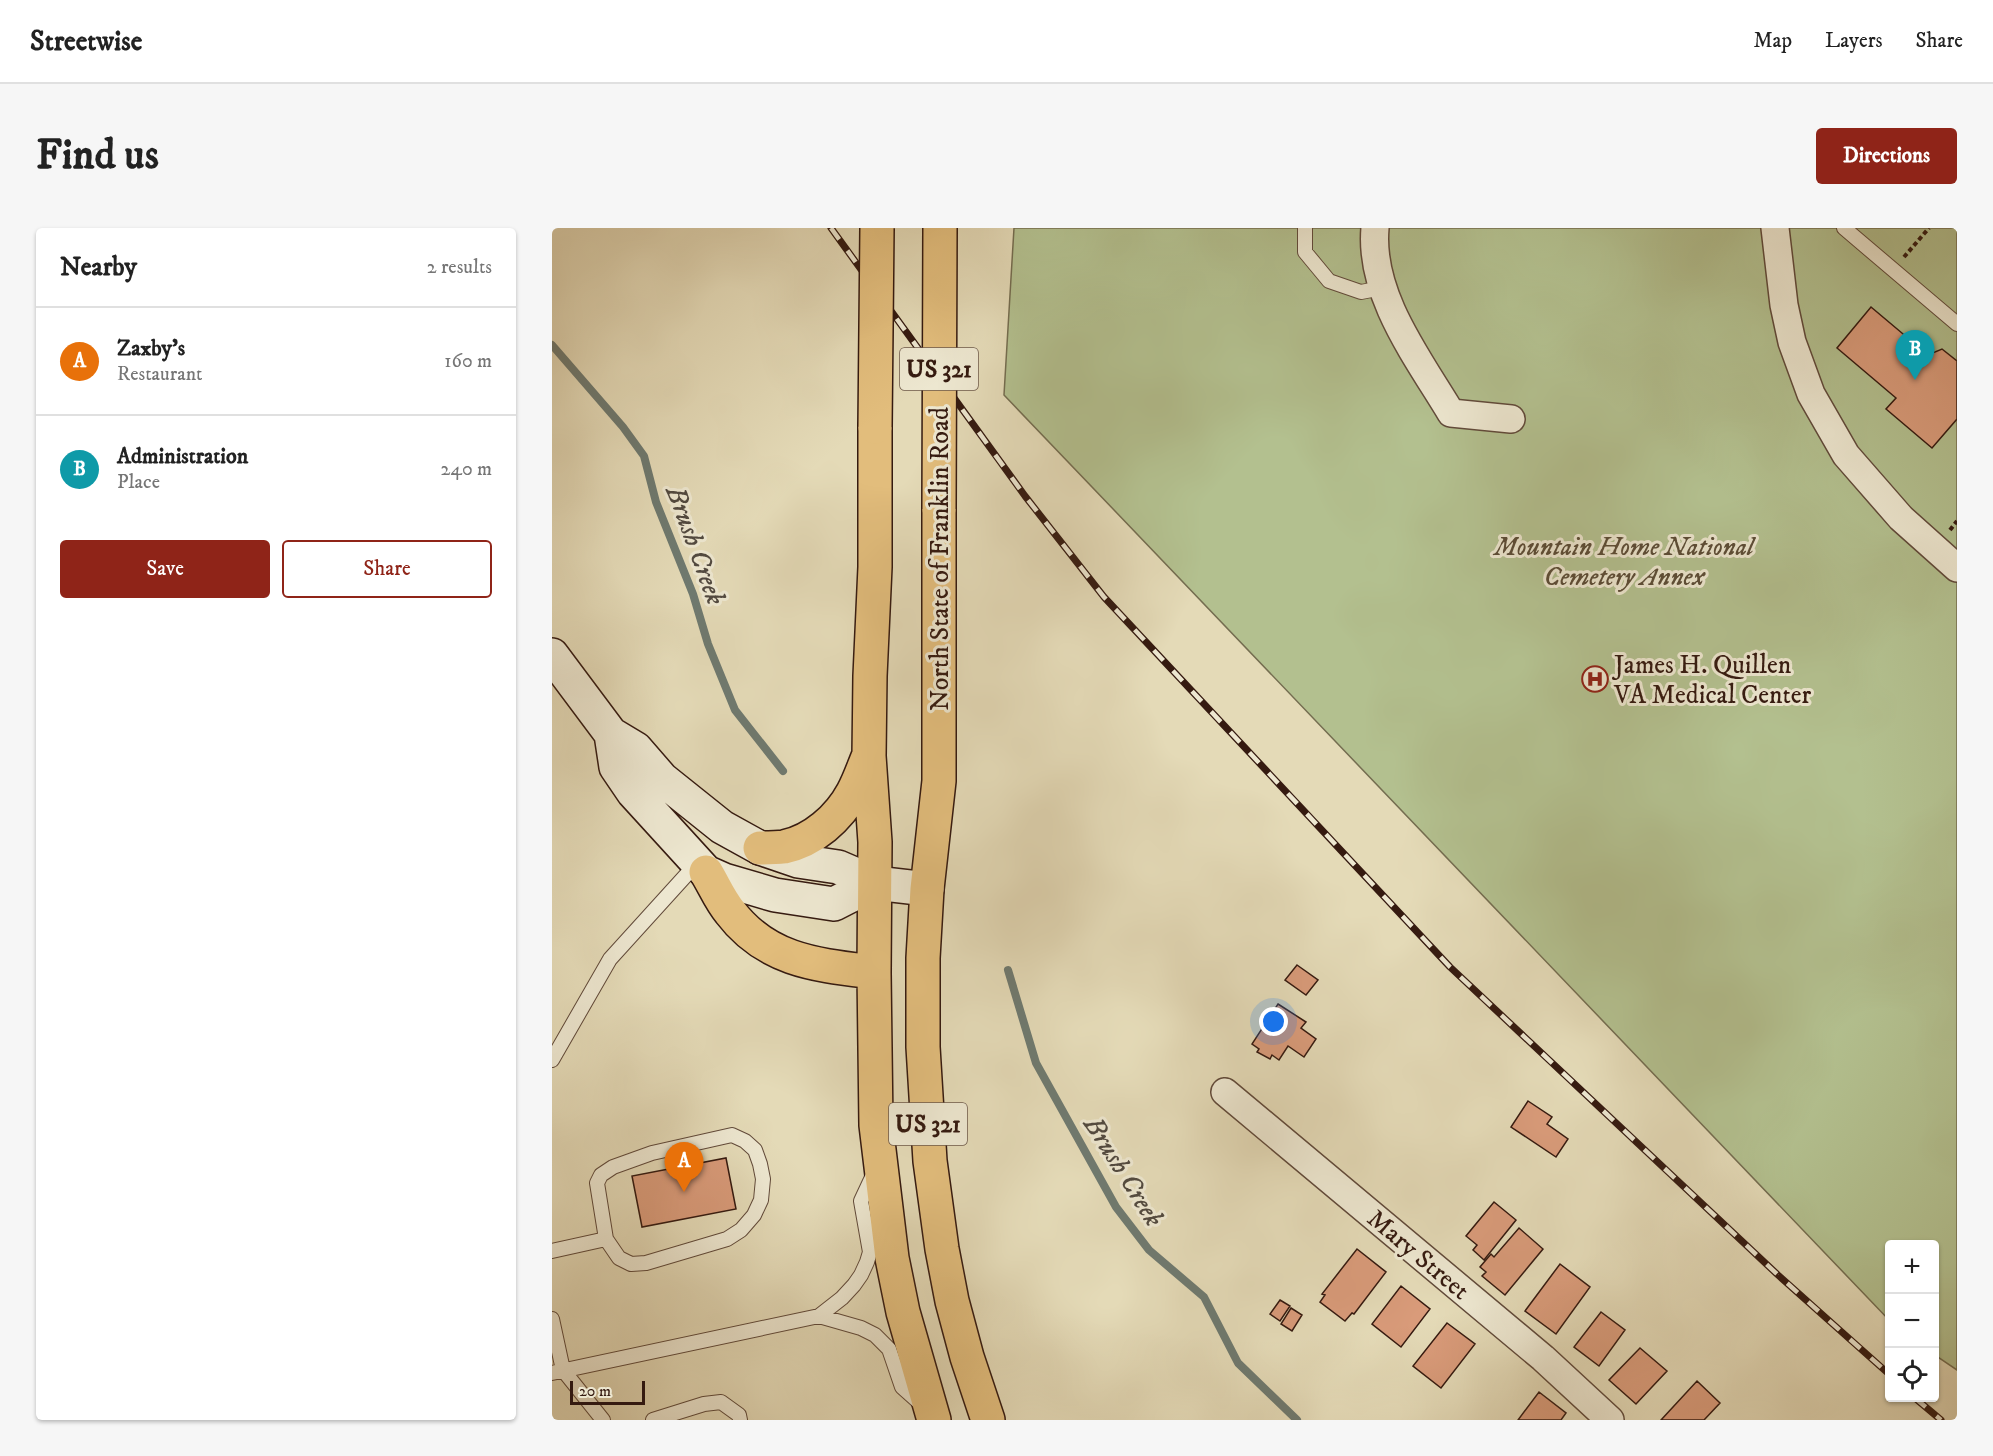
<!DOCTYPE html>
<html lang="en">
<head>
<meta charset="utf-8">
<style>
	body { margin:0; font-family:"IM FELL DW Pica",serif; background:#f6f6f6; color:#222 }
	.controls { position:absolute; right:18px; bottom:18px; display:grid; overflow:hidden; border-radius:6px; box-shadow:0 2px 4px #0004 }
	.controls button { width:54px; height:54px; display:grid; place-items:center; padding:0; border:0; border-bottom:2px solid #e0e0e0; background:#fff; color:#222; font:30px sans-serif }
	.scale { position:absolute; left:18px; bottom:15px; width:75px; box-sizing:border-box; padding-left:6px; border:3px solid #351a10; border-top:0; font-size:16px; line-height:21px; white-space:nowrap; color:#351a10; -webkit-text-stroke:4px #ede7d0; paint-order:stroke }
	.you { position:absolute; left:722px; top:794px; width:21px; height:21px; margin:-15px; border:4px solid #fff; border-radius:50%; background:#1a73e8; box-shadow:0 0 0 9px #1a73e833 }
	.badge { display:grid; place-items:center; width:39px; height:39px; border-radius:50%; background:#8f2418; color:#fff; font-size:20px; font-weight:700 }
	.pin { position:absolute; translate:-50% -50px; filter:drop-shadow(0 2px 3px #0008) }
	.pin::after { content:''; position:absolute; top:32px; width:21px; height:18px; background:inherit; clip-path:polygon(0 0,100% 0,50% 100%) }
	.list { margin:0; padding:0; list-style:none }
	h2 { display:flex; justify-content:space-between; align-items:center; height:78px; margin:0; padding:0 24px; font-size:26px }
	h2 small { font-size:20px; font-weight:400; color:#767676 }
	.list li { display:grid; grid-template-columns:39px 1fr auto; gap:18px; align-items:center; box-sizing:border-box; height:108px; padding:0 24px; border-top:2px solid #e0e0e0 }
	.list b { display:block; font-size:22px; white-space:nowrap }
	.list p { margin:0; font-size:20px; white-space:nowrap; color:#767676 }
	.list em { font-size:20px; font-style:normal; color:#767676 }
	.actions { display:flex; gap:12px; padding:18px 24px }
	.actions a { flex:1; padding:14px 0; border:2px solid #8f2418; border-radius:6px; text-align:center; font-size:21px; color:#8f2418 }
	.actions .main { background:#8f2418; color:#fff }
	.icon { flex:none; width:33px; height:33px; fill:none; stroke:currentColor; stroke-width:2; stroke-linecap:round; stroke-linejoin:round }
	.map { position:relative; flex:none; width:1405px; height:1192px; overflow:hidden; border-radius:6px }
	header { display:flex; align-items:center; gap:36px; box-sizing:border-box; height:84px; padding:0 30px; background:#fff; border-bottom:2px solid #e0e0e0 }
	header strong { font-size:28px }
	nav { display:flex; gap:33px; margin-inline-start:auto; font-size:21px }
	.intro { display:flex; align-items:center; justify-content:space-between; box-sizing:border-box; height:144px; padding:0 36px }
	h1 { margin:0; font-size:42px }
	.button { padding:15px 27px; border-radius:6px; background:#8f2418; color:#fff; font-size:21px; font-weight:700 }
	main { display:flex; gap:36px; padding:0 36px }
	aside { flex:1; background:#fff; border-radius:6px; box-shadow:0 2px 4px #0004 }
	.map>svg:first-child { display:block }
	.green { fill:#b3c08f; stroke:#746d50; stroke-width:1.5 }
	.lines { fill:none; stroke-linecap:round; stroke-linejoin:round }
	.stream { stroke:#6f7a70; stroke-width:8 }
	.building { fill:#d99b7a; stroke:#351a10; stroke-width:1.5 }
	.lane-casing { stroke:#614a3a; stroke-width:16 }
	.street-casing { stroke:#614a3a; stroke-width:30 }
	.secondary-casing { stroke:#351a10; stroke-width:36 }
	.highway-casing { stroke:#351a10; stroke-width:36 }
	.path { stroke:#351a10; stroke-width:4; stroke-dasharray:4.5 3; stroke-linecap:butt }
	.lane { stroke:#ede7d0; stroke-width:14 }
	.street { stroke:#ede7d0; stroke-width:27 }
	.secondary { stroke:#ede7d0; stroke-width:33 }
	.highway { stroke:#e2bd7c; stroke-width:33 }
	.rail-casing { stroke:#351a10; stroke-width:7 }
	.rail { stroke:#ede7d0; stroke-width:4.5; stroke-dasharray:14; stroke-linecap:butt }
	.highway-bridge-casing { stroke:#351a10; stroke-width:36; stroke-linecap:butt }
	.highway-bridge { stroke:#e2bd7c; stroke-width:33 }
	.labels { text-anchor:middle; stroke-width:6; stroke-linejoin:round; paint-order:stroke }
	.shield { fill:#ede7d0; stroke:#6c584a; stroke-width:1.5 }
	.shield-label { font-size:24px; font-weight:bold; fill:#351a10 }
	.park-label { font-size:26px; font-style:italic; fill:#5b4c36; stroke:#ede7d0 }
	.street-label { font-size:26px; fill:#351a10; stroke:#ede7d0 }
	.poi-label { font-size:26px; fill:#351a10; stroke:#ede7d0; text-anchor:start }
	.water-label { font-size:27px; font-style:italic; fill:#524a40; stroke:#ede7d0 }
</style>
</head>
<body>
<header>
<strong>Streetwise</strong>
<nav><a>Map</a><a>Layers</a><a>Share</a></nav>
</header>
<div class="intro"><h1>Find us</h1><a class="button">Directions</a></div>
<main>
<aside>
<h2>Nearby<small>2 results</small></h2>
<ul class="list">
<li><span class="badge" style="background:#e8710a">A</span><div><b>Zaxby's</b><p>Restaurant</p></div><em>160 m</em></li>
<li><span class="badge" style="background:#0f9aa8">B</span><div><b>Administration</b><p>Place</p></div><em>240 m</em></li>
</ul>
<div class="actions"><a class="main">Save</a><a>Share</a></div>
</aside>
<div class="map">
<svg width="1405" height="1192" viewBox="0 0 1405 1192">
	<rect width="100%" height="100%" fill="#e4dab7"/>
	<filter id="stains"><feTurbulence type="fractalNoise" baseFrequency=".00333" numOctaves="4"/><feColorMatrix values="0 0 0 0 .2 0 0 0 0 .09 0 0 0 0 .02 0 0 0 .5 -.17"/></filter>
	<radialGradient id="worn" r=".72"><stop offset=".6" stop-color="#630" stop-opacity="0"/><stop offset="1" stop-color="#630" stop-opacity=".3"/></radialGradient>
	<path class="green" d="M462 0H1405V1142L1383 1127 1382 1016H1338L1337 1092 452 167Z"/>
	<g class="lines">
		<path class="stream" d="M0 117 71 199 92 228 104 274 141 366 156 416 183 482 231 543
			M456 742 484 835 564 979 597 1022 652 1069 686 1135 745 1192"/>
	</g>
	<path class="building" d="M1319 79 1376 127 1390 121 1405 133V191L1380 220 1334 181 1344 170 1285 120Z
		M745 737 766 752 754 767 733 752Z
		M726 776 754 794 749 800 764 811 752 829 736 818 727 832 720 827 718 831 705 824 707 821 700 816Z
		M976 873 1000 889 995 896 1016 911 1004 929 959 899Z
		M174 930 184 981 90 999 80 948Z
		M942 974 964 992 932 1032 921 1022 925 1017 914 1008Z
		M967 1000 991 1021 953 1067 930 1048 934 1044 928 1039 939 1026 942 1029Z
		M805 1021 834 1044 802 1086 800 1085 793 1093 768 1074 773 1067 770 1066Z
		M1008 1036 1038 1059 1004 1106 973 1083Z
		M849 1058 878 1081 849 1119 820 1096Z
		M728 1072 738 1078 728 1093 718 1086Z
		M739 1080 750 1087 740 1103 729 1096Z
		M1049 1084 1073 1102 1047 1138 1022 1119Z
		M895 1095 923 1116 889 1160 861 1138Z
		M1088 1120 1115 1143 1084 1176 1057 1152Z
		M1145 1153 1168 1175 1152 1192H1109Z
		M987 1164 1014 1185 1009 1192H966Z"/>
	<g class="lines">
		<g class="lane-casing">
			<path id="lane" d="M753 0V24L777 53 809 64 830 60
				M1292 0 1405 96
				M0 832 58 731 146 634
				M180 907 193 913 203 922 208 936 211 951 209 972 202 987 189 1002 175 1011 94 1035 79 1036 67 1030 54 1011 45 955 49 947 61 939 100 925Z
				M0 1023 54 1011
				M267 1088 309 1100 323 1107 337 1121 350 1159 369 1176
				M0 1091 11 1142 51 1192
				M0 1145 267 1088 290 1070 302 1057 309 1047 315 1034 318 1024 309 973 323 943
				M101 1192 152 1176 169 1174 187 1187 188 1192"/>
		</g>
		<g class="street-casing">
			<path id="street" d="M823 0C817 67 866 130 899 185L959 191
				M1223 0 1232 77 1240 114 1259 166 1294 227 1349 290 1405 340
				M673 864 991 1130 1058 1192"/>
		</g>
		<g class="secondary-casing">
			<path id="secondary" d="M0 427 59 506 84 521 110 551 170 599 208 620 246 633 286 639 323 655 375 661
				M59 506 64 539 81 564 154 644 172 652 223 667 282 676 323 655"/>
		</g>
		<g class="highway-casing">
			<path id="highway" d="M323 199V339L318 448 317 528 323 614 322 744 324 897 340 1030 351 1084 382 1192
				M387 281V553L375 661 371 730V819L378 933 390 1021 400 1073 415 1129 436 1192
				M208 620C216 620 224 620 232 619 261 613 287 590 301 564 307 553 311 541 316 529
				M154 644C162 657 168 672 178 684 215 733 265 737 322 744"/>
		</g>
		<path class="path" d="M1352 29 1377 0
			M1398 302 1405 293"/>
		<use href="#lane" class="lane"/>
		<use href="#street" class="street"/>
		<use href="#secondary" class="secondary"/>
		<use href="#highway" class="highway"/>
		<g class="rail-casing">
			<path id="rail" d="M279 0 473 268 552 369 898 739 1226 1047 1338 1147
				M1363 1170 1389 1192"/>
		</g>
		<use href="#rail" class="rail"/>
		<g class="highway-bridge-casing">
			<path id="highway-bridge" d="M323 199 325 0
				M387 281 388 0"/>
		</g>
		<use href="#highway-bridge" class="highway-bridge"/>
	</g>
	<defs>
		<g id="hospital-ring" transform="scale(1.35)"><circle r="9.5" fill="#ede7d0" stroke="#8f2418" stroke-width="1.5"/><path d="M-5-5h3v3.5h4V-5h3V5h-3V1.5h-4V5h-3Z" fill="#8f2418"/></g>
	</defs>
	<g fill-rule="evenodd">
		<use href="#hospital-ring" x="1043" y="451"/>
	</g>
	<g class="labels">
		<g class="shield">
			<rect x="348" y="120" width="78" height="42" rx="4.5"/>
			<rect x="337" y="875" width="78" height="42" rx="4.5"/>
		</g>
		<g class="shield-label">
			<text x="387" y="149">US 321</text>
			<text x="376" y="904">US 321</text>
		</g>
		<g class="park-label">
			<text x="1072" y="327">Mountain Home National<tspan x="1072" dy="30">Cemetery Annex</tspan></text>
		</g>
		<g class="street-label">
			<text transform="translate(387 331) rotate(-90)" y="9">North State of Franklin Road</text>
			<text transform="translate(867 1026) rotate(40)" y="9">Mary Street</text>
		</g>
		<g class="poi-label">
			<text x="1062" y="445">James H. Quillen<tspan x="1062" dy="30">VA Medical Center</tspan></text>
		</g>
		<g class="water-label">
			<text transform="translate(144 317) rotate(70)" y="9">Brush Creek</text>
			<text transform="translate(572 943) rotate(58)" y="9">Brush Creek</text>
		</g>
	</g>
	<rect width="100%" height="100%" filter="url(#stains)"/>
	<rect width="100%" height="100%" fill="url(#worn)"/>
</svg>
<div class="controls">
<button>+</button>
<button>−</button>
<button><svg class="icon" aria-label="locate" viewBox="0 0 24 24"><circle cx="12" cy="12" r="6"/><path d="M12 2v4M12 18v4M2 12h4M18 12h4"/></svg></button>
</div>
<div class="scale">20 m</div>
<div class="you"></div>
<div class="pin badge" style="left:132px;top:964px;background:#e8710a">A</div>
<div class="pin badge" style="left:1363px;top:152px;background:#0f9aa8">B</div>
</div>
</main>
</body>
</html>
